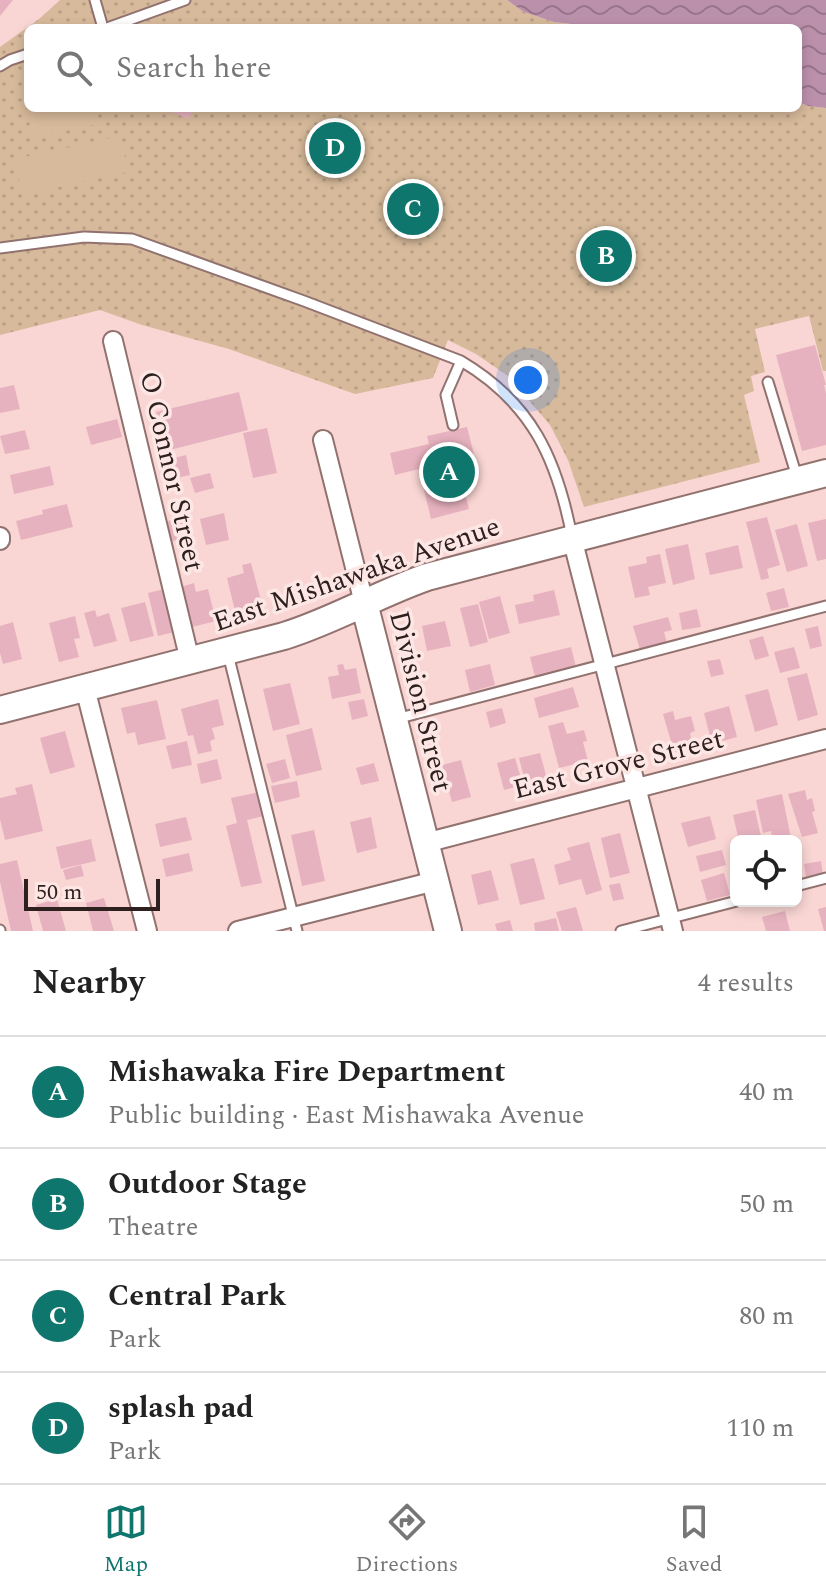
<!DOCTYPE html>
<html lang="en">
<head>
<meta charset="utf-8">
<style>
	body { margin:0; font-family:Spectral,serif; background:#f6f6f6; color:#222 }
	.controls { position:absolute; right:24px; bottom:24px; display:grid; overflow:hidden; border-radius:12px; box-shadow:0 4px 12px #0003 }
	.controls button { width:72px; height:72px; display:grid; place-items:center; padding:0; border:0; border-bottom:2px solid #e0e0e0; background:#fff; color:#222; font:40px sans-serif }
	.scale { position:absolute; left:24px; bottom:20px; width:136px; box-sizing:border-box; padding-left:8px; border:4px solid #2d201f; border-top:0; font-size:22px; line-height:28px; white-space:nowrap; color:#2d201f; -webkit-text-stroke:6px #fde7e5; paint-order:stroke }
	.you { position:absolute; left:528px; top:380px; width:28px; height:28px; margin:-20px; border:6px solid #fff; border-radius:50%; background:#1a73e8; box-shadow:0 0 0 12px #1a73e833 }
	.badge { display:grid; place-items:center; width:52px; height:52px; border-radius:50%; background:#0f766e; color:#fff; font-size:26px; font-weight:700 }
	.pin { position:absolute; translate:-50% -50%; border:4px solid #fff; box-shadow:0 2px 8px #0006 }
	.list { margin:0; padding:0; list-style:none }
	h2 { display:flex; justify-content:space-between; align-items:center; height:104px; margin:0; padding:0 32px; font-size:34px }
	h2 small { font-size:26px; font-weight:400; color:#767676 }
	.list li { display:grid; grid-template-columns:52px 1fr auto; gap:24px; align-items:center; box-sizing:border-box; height:112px; padding:0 32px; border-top:2px solid #e0e0e0 }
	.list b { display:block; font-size:30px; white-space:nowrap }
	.list p { margin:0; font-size:26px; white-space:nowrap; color:#767676 }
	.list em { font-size:26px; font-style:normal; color:#767676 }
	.icon { flex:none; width:44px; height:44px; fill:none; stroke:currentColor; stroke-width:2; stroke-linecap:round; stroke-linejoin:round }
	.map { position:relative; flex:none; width:826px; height:931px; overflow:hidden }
	.search { position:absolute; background:#fff; box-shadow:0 4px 12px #0003; left:24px; right:24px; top:24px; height:88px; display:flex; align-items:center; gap:20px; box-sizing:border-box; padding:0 28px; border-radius:12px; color:#767676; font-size:30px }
	.sheet { height:552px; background:#fff }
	nav { display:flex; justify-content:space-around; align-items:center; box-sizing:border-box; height:112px; border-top:2px solid #e0e0e0; background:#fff; font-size:22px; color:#767676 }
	nav a { display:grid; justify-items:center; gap:4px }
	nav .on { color:#0f766e }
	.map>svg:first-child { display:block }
	.park { fill:url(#park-dots) }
	.garden { fill:#d7ba9b }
	.water { fill:url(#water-waves) }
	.building { fill:#e7b2bf }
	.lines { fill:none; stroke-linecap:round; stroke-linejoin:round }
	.lane-casing { stroke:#91726f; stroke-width:13 }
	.street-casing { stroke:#91726f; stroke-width:22 }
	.secondary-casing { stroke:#91726f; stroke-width:30 }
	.lane { stroke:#fff; stroke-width:9 }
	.street { stroke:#fff; stroke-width:18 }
	.secondary { stroke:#fff; stroke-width:26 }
	.labels { text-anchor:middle; stroke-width:7; stroke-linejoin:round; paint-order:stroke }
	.street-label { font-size:28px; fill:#2d201f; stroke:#fde7e5 }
</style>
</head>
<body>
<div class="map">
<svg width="826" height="931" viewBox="0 0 826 931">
	<defs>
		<pattern id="park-dots" width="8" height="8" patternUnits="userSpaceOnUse" patternTransform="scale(2)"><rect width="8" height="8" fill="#d7ba9b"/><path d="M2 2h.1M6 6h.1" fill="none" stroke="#b9a085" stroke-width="1.8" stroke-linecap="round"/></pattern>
		<pattern id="water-waves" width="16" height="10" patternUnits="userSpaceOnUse" patternTransform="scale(2)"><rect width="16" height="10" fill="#bb90ab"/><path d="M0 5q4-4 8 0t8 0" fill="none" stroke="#98758b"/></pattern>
	</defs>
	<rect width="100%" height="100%" fill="#f9d6d3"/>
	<path class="park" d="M60 0H507L524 12 554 22 605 28H28V108H798V102L808 106 826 108V371H823L809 316 755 329 765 372 751 376 754 391 744 395 760 462 584 507 568 460 550 425 508 376 476 354 448 340 433 378 355 394 229 349 142 325 100 310 0 335V47L39 19Z"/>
	<path class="garden" d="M32 108H93L97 124 32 138 27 109Z
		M121 136 128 172 22 195 15 159Z"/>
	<path class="water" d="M507 0H826V108L808 106 798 102V28H605L554 22 524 12Z"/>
	<path class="building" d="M0 0H13L0 16Z
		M161 108H193L189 119Z
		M815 345 826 385H824L826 393V445L802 451 776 355Z
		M14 385 20 409 0 413V388Z
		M239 392 248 430 166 451 156 412Z
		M117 419 122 437 91 445 86 427Z
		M467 427 479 474 461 478 469 509 431 519 419 469 395 475 390 453 429 444 427 436Z
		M267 428 277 473 253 478 243 433Z
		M25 430 30 449 5 454 0 436Z
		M186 455 190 475 162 481 158 462Z
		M50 466 54 485 14 494 10 475Z
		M210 473 214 488 195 493 190 478Z
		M67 504 73 527 21 540 16 521 43 514 42 510Z
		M224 513 229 540 206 545 200 519Z
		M185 517 190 537 172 541 167 521Z
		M767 517 780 565 767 569 769 578 761 580 746 522Z
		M826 519V559L817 561 808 523Z
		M797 524 808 566 787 572 775 530Z
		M688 544 695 579 673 585 665 549Z
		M738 545 743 568 710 575 705 553Z
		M660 554 666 583 648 587 650 595 635 598 628 567 647 563 646 557Z
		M251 563 262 604 235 611 227 578 244 573 242 565Z
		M194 583 196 592 208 589 216 621 192 627 181 587Z
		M168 588 178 631 158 636 148 593Z
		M784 588 789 607 771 611 766 593Z
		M554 590 560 615 519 624 515 605 534 601 533 595Z
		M500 596 510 633 489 639 479 602Z
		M145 602 154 636 130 642 121 608Z
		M478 604 488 642 470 647 460 608Z
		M697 609 701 627 682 630 679 613Z
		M95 610 97 617 109 613 117 641 94 647 84 613Z
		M75 616 80 638 74 639 79 657 59 662 49 623Z
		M668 617 672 630 664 632 667 643 640 650 633 626Z
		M445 621 451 646 427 651 422 626Z
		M13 622 22 659 3 664 0 653V626Z
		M818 626 822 646 810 649 805 629Z
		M763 636 769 656 755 660 749 640Z
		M571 647 576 667 535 677 530 657Z
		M794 647 800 668 780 673 774 652Z
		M720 659 724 674 711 677 707 661Z
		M343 664 345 670 356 668 361 693 332 699 328 677 339 675 337 665Z
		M490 664 495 685 470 692 465 670Z
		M807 673 818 715 798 721 787 678Z
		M290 683 300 724 273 731 263 689Z
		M573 687 579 707 539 718 534 698Z
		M768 689 778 725 755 732 745 695Z
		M218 699 224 725 212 728 215 739 210 741 212 751 198 754 193 735 188 736 181 709Z
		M364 699 368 716 352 720 348 702Z
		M157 700 166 739 138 745 135 732 127 734 121 708Z
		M729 706 737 737 712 744 704 713Z
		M502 708 506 723 490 728 486 712Z
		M673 711 675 720 691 716 695 731 690 733 693 747 674 752 663 714Z
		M563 722 567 734 584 730 587 741 583 742 588 761 559 768 548 726Z
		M312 728 322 770 296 776 286 735Z
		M65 731 75 767 50 774 40 738Z
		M187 741 192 765 172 769 166 746Z
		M540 753 548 783 527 789 519 758Z
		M515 758 523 785 504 790 497 763Z
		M217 759 222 779 201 784 197 764Z
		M285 759 290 778 272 783 266 764Z
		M461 760 471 797 452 802 442 765Z
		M374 763 379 781 361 785 356 768Z
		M297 781 300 797 275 803 271 786Z
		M32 784 43 831 5 840 0 819V798L17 794 15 788Z
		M805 790 807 800 812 798 815 811 812 812 818 833 802 837 788 794Z
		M259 792 264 816 247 820 262 883 241 887 226 826 237 823 231 798Z
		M782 794 791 838 773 841 771 831 763 833 756 800Z
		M755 810 762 841H739L733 815Z
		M710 816 716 839 688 847 681 823Z
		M186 817 192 840 160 847 155 824Z
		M371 817 377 848 357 853 350 822Z
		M314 830 325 881 302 886 291 835Z
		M620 833 630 873 610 878 601 838Z
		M91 839 96 861 61 869 56 847Z
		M589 842 602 890 586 895 581 879 559 885 554 865 571 860 567 848Z
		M722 850 726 865 700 872 696 856Z
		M189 853 193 871 166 877 162 859Z
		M534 858 545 899 520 905 510 864Z
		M17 860 33 931H11L0 882V864Z
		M821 861 823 875 806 877 804 864Z
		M81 865 84 876 66 880 63 870Z
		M491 870 499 900 478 905 471 875Z
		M724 873 730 895 707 901 701 880Z
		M620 883 624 899 613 901 609 885Z
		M104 898 114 931H93L86 903Z
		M57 899 66 931H43L36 905Z
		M576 907 583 931H562L556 912Z
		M826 907V931H824L818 909Z
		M785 911 790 931H766L762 917Z
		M556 918 559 931H535L534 923Z
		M510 920 513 931H497L495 924Z"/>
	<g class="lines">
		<g class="lane-casing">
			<path id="lane" d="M95 0 103 28
				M107 28 185 0
				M0 66 10 60 28 54
				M0 248 84 237 132 239 304 301 461 361C532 403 557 459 572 537
				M768 382 797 477
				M453 425 446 395 461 361
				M228 654 297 931
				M396 719 826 606
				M796 886 826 878
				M0 930V931
				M621 931 737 901"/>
		</g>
		<g class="street-casing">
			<path id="street" d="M113 341 190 661
				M323 440 364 603
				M0 537V540
				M572 538 673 931
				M85 688 147 931
				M425 843 826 739
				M238 931 435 881"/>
		</g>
		<g class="secondary-casing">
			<path id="secondary" d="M364 603 448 931
				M0 710 284 636C333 621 378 594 427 577L826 473"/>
		</g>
		<use href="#lane" class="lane"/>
		<use href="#street" class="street"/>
		<use href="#secondary" class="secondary"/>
	</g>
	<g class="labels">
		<g class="street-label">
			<text transform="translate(173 471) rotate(77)" y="10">O Connor Street</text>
			<text transform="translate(356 573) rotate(-19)" y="10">East Mishawaka Avenue</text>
			<text transform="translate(422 701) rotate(76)" y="10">Division Street</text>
			<text transform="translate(618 763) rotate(-14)" y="10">East Grove Street</text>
		</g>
	</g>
</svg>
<div class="controls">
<button><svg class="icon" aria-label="locate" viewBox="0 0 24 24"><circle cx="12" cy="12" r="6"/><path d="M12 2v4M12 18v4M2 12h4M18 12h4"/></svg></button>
</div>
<div class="scale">50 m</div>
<div class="you"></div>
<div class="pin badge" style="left:449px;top:472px">A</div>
<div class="pin badge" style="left:606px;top:256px">B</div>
<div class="pin badge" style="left:413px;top:209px">C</div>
<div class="pin badge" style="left:335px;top:148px">D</div>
<div class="search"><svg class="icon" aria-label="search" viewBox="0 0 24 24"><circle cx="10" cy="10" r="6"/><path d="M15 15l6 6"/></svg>Search here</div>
</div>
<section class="sheet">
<h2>Nearby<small>4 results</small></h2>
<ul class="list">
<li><span class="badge">A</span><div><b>Mishawaka Fire Department</b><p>Public building · East Mishawaka Avenue</p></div><em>40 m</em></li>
<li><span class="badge">B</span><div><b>Outdoor Stage</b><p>Theatre</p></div><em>50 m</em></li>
<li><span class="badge">C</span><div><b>Central Park</b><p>Park</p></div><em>80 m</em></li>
<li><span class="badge">D</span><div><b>splash pad</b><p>Park</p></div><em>110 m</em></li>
</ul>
</section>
<nav>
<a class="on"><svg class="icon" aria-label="map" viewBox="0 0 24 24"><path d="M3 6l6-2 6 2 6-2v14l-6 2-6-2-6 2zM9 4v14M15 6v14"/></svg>Map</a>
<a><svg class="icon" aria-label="directions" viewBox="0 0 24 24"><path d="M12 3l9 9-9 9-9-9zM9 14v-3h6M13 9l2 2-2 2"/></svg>Directions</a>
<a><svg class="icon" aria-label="saved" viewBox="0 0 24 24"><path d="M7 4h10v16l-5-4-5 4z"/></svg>Saved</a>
</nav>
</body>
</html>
